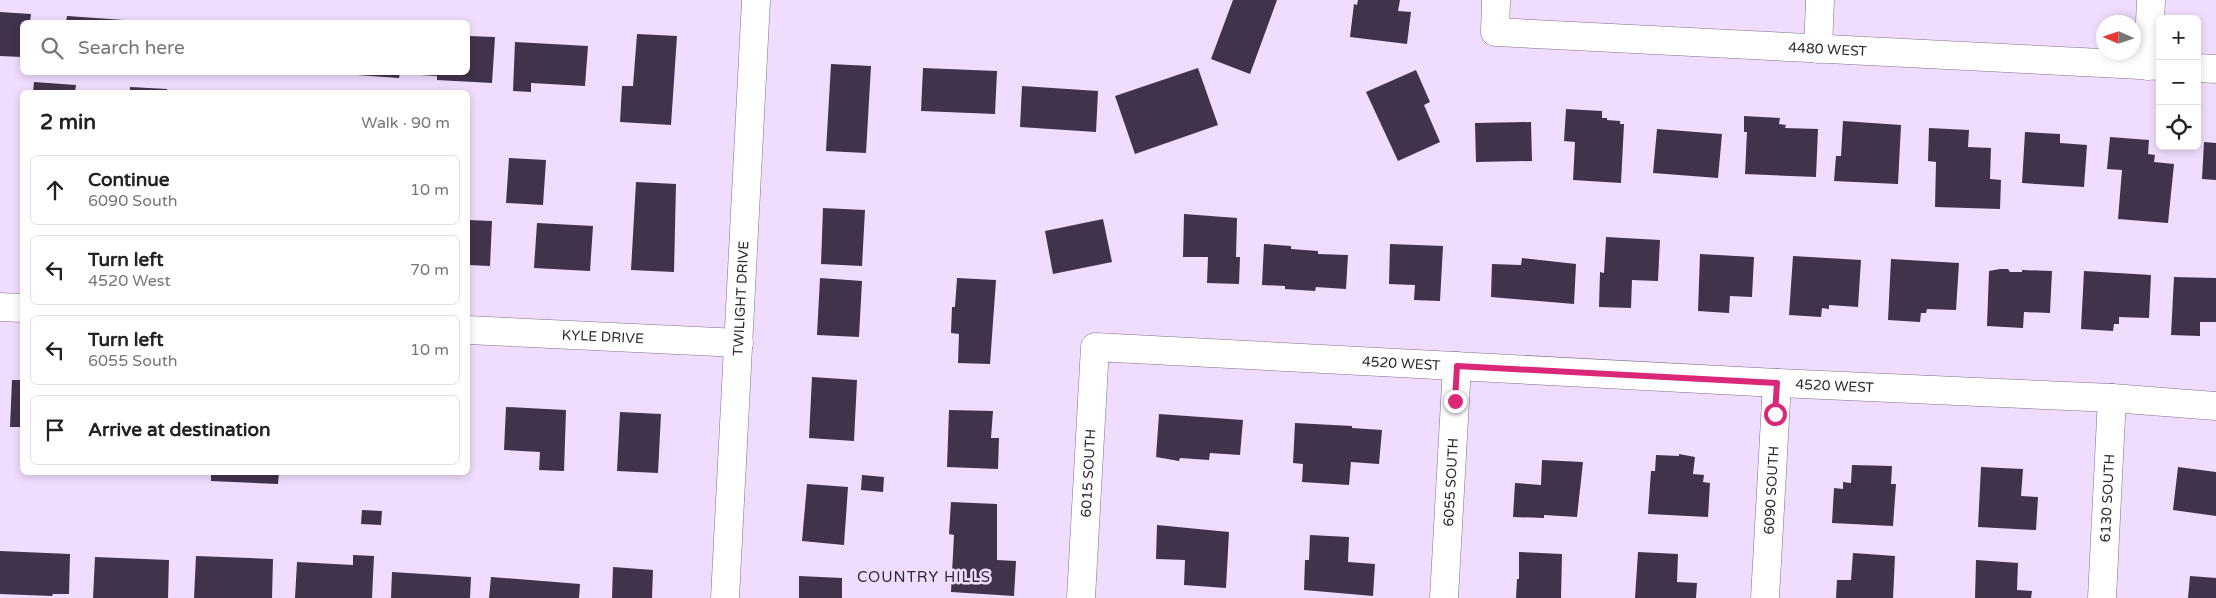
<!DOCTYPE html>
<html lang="en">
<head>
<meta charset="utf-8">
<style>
	body { margin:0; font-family:"Varela Round",sans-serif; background:#f2f2f2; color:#222 }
	.controls { position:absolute; right:15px; top:15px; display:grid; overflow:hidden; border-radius:8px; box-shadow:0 2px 8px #0003 }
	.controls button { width:45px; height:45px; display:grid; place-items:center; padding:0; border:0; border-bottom:1px solid #e0e0e0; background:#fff; color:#222; font:25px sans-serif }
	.compass { position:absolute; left:2096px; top:15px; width:45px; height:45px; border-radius:50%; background:#fff; box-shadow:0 2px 8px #0003; rotate:273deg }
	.stop { position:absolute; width:15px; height:15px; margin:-11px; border:4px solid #db2777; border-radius:50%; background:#fff }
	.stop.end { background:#db2777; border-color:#fff; box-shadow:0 1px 5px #0008 }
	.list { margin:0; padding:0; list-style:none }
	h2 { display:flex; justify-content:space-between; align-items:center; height:65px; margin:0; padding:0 20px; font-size:21px }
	h2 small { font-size:16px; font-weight:400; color:#767676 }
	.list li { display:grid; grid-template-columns:32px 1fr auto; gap:15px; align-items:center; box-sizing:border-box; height:70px; margin:0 10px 10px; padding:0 10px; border:1px solid #e0e0e0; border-radius:8px }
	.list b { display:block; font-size:19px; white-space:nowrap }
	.list p { margin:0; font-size:16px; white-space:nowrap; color:#767676 }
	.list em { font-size:16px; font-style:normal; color:#767676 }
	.icon { flex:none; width:28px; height:28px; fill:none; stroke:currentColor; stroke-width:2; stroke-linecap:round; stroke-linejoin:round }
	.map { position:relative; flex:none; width:2216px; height:598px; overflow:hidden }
	.search { position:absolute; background:#fff; box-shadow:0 2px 8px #0003; left:20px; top:20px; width:450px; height:55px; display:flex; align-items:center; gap:12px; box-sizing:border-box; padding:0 18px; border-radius:8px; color:#767676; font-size:19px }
	.panel { position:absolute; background:#fff; box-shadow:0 2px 8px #0003; left:20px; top:90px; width:450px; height:385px; border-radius:8px }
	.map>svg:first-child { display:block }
	.building { fill:#42334c }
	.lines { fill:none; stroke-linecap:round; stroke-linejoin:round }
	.minor-casing { stroke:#806e8b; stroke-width:29 }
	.minor { stroke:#fff; stroke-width:28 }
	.route { stroke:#db2777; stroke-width:6 }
	.labels { text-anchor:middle; stroke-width:5; stroke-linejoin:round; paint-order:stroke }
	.street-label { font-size:14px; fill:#2f2733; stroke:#f0ddfd }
	.neighbourhood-label { font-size:15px; letter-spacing:1px; fill:#2f2733; stroke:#f0ddfd }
</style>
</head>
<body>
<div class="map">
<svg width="2216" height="598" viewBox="0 0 2216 598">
	<rect width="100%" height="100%" fill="#f0ddfd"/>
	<path class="building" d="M1233 0H1277L1250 74 1211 59Z
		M1358 0H1400L1398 11 1411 12 1407 44 1350 37 1354 4 1357 5Z
		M0 12 31 14 30 22H22V57L0 56Z
		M67 16 124 20V22H66Z
		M637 34 677 36 671 125 620 122 622 86H633Z
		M468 36 495 37 492 83 437 80V76L419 75V72H468Z
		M515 42 588 46 585 86 531 83V92L513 91Z
		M831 64 871 66 866 153 826 151Z
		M923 68 997 71 995 114 921 111Z
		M1198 68 1218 125 1135 154 1115 96Z
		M1416 70 1430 102 1424 105 1440 142 1398 161 1366 92Z
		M343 72H400L399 78 343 74Z
		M34 82 76 85 75 92H33Z
		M1022 86 1098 91 1096 132 1020 127Z
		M130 87 167 89V92H130Z
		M1566 109 1602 111V118H1607V120L1620 121V124H1624L1621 183 1573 180 1575 142 1564 141Z
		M1744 116 1780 118 1779 124 1786 125 1785 128 1818 129 1816 177 1745 174 1747 132H1744Z
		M1843 121 1901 125 1898 184 1834 181 1836 156H1841Z
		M1531 122 1532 161 1476 162 1475 123Z
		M1929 128 1969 130 1968 147 1991 148 1990 179 2001 180 2000 209 1935 207 1936 162 1928 161Z
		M1657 129 1722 134 1718 178 1653 173Z
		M2025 132 2060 134V143L2087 145 2084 187 2022 183Z
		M2110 137 2149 140 2148 154 2155 155 2154 162 2174 164 2168 223 2118 219 2122 170 2107 169Z
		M2204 142 2216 143V180L2202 179Z
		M509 158 546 160 543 205 506 203Z
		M636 182 676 184 674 272 631 270Z
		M823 208 865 210 862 266 821 264Z
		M1184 214 1237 218 1236 257H1240L1239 284 1207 283 1208 257H1183Z
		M1103 219 1112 262 1053 274 1045 231Z
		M468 220 492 221 490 266 468 265Z
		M537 223 593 226 590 271 534 268Z
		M1606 237 1660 240 1658 281 1632 280 1631 308 1599 307 1600 272 1604 273Z
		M1264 244 1291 246V249L1318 251V254L1348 255 1346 289 1316 287 1315 291 1285 289V286L1262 285Z
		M1390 244 1443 246 1440 301 1414 300 1415 285 1389 284Z
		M1700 254 1754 257 1752 297 1730 296 1729 313 1698 311Z
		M1793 256 1861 260 1858 307 1829 305V309L1822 308 1821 317 1789 315Z
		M1522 258 1576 264 1574 304 1491 297 1492 264 1521 265Z
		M1891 259 1959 263 1956 310 1927 309 1926 313H1921L1920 322 1888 320Z
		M2000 269H2008L2010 272H2022V270L2052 271 2050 313 2024 312 2023 328 1987 326 1989 271Z
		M2084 271 2151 275 2149 318 2119 317V324H2114L2113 331 2081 329Z
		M2174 277 2216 278V322H2200V336L2171 335Z
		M820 278 862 281 859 337 817 335Z
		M957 278 996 280 990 364 958 363 959 334 951 333 952 307H955Z
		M812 377 857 380 854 441 809 438Z
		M12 380H22V427H10Z
		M506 407 566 410 564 471 539 470 540 452 504 450Z
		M949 410 993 411 991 438H999L998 469 947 467Z
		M620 412 661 414 658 473 617 471Z
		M1159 414 1243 420 1240 455 1210 453 1209 460 1180 458 1179 461 1156 457Z
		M1295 423 1352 426V428L1382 430 1379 464 1351 462 1349 485 1302 482 1303 464 1293 463Z
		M1679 454 1695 457 1693 474 1704 475 1703 482 1710 483 1708 517 1648 514 1651 471H1655L1656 455 1679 456Z
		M1542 460 1583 462 1577 517 1544 515V518L1513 517 1515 483 1541 485Z
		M1852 465 1892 466 1891 484H1896L1893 526 1832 523 1834 488 1843 489V482L1851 483Z
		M1981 467 2023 469 2021 496 2038 497 2036 530 1978 527Z
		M2178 467 2216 472V516L2173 510Z
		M211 472H279L278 484 211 481Z
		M862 475 884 477 883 492 861 490Z
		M807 484 848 487 844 545 802 541Z
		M951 502 997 504V560L1016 561 1014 596 951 592 954 535 949 534Z
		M362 510 382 511 381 525 361 524Z
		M1157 525 1229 532 1226 588 1184 585 1185 560 1156 559Z
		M1310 535 1349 537 1348 562 1375 564 1373 596 1304 590 1305 560H1309Z
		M0 551 70 554 69 594H53L52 596 0 594Z
		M1519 552 1562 554 1561 598H1516L1517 579H1519Z
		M1638 552 1678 554 1677 582 1697 583 1696 598H1635Z
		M1853 553 1895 556 1893 598H1836L1837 580H1851Z
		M353 555 374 556 372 598H295L297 562 353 565Z
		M196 556 273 559 272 598H194Z
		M95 557 169 560 168 598H93Z
		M1976 560 2018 563 2017 590 2032 591 2031 598H1975Z
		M613 567 653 570 652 598H612Z
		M392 572 471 577 470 598H391Z
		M799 576 842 578V598H799Z
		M2190 576 2216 578V598H2188Z
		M491 577 580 584 579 598H489Z"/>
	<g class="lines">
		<g class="minor-casing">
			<g id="minor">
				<path id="s1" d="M1496 0 1495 32 2160 66"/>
				<path d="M1818 49 1820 0"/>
				<path d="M2148 66 2151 0"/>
				<path d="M2197 68 2216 69"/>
				<path d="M0 307 22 308"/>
				<path id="s2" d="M468 330 739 343"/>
				<path id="s3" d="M725 598 756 0"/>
				<path id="s4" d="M1081 598 1095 347 1777 383 2112 398 2216 406"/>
				<path id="s5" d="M1444 598 1457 366"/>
				<path id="s6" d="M1765 598 1777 383"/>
				<path id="s7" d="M2102 598 2112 398"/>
			</g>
		</g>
		<use href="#minor" class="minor"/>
	</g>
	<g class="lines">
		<path class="route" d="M1455 401 1457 366 1777 383 1775 414"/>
	</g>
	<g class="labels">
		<g class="street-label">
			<text dy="5" stroke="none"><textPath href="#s1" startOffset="365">4480 WEST</textPath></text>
			<text dy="5" stroke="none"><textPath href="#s3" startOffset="300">TWILIGHT DRIVE</textPath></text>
			<text dy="5" stroke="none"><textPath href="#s2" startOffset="135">KYLE DRIVE</textPath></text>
			<text dy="5" stroke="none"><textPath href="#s4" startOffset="558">4520 WEST</textPath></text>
			<text dy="5" stroke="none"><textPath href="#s4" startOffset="992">4520 WEST</textPath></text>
			<text dy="5" stroke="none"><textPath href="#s4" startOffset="125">6015 SOUTH</textPath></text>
			<text dy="5" stroke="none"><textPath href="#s5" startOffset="116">6055 SOUTH</textPath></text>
			<text dy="5" stroke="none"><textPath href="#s6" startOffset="108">6090 SOUTH</textPath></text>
			<text dy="5" stroke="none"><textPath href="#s7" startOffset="100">6130 SOUTH</textPath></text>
		</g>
		<g class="neighbourhood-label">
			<text x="924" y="582">COUNTRY HILLS</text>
		</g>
	</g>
</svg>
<div class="controls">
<button>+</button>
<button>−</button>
<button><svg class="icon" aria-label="locate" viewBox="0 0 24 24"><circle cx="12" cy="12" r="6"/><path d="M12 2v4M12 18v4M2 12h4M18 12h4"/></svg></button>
</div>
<svg class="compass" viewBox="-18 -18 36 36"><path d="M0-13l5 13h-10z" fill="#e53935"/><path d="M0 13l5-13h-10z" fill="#767676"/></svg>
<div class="stop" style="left:1775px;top:414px"></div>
<div class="stop end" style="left:1455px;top:401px"></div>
<div class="search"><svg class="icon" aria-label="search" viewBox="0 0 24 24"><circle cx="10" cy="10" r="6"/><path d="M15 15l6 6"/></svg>Search here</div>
<section class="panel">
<h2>2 min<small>Walk · 90 m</small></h2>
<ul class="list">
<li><svg class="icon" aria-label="ahead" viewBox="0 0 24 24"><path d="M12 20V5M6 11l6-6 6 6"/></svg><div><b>Continue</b><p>6090 South</p></div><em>10 m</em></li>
<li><svg class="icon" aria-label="left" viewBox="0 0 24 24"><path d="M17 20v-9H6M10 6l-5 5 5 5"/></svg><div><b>Turn left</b><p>4520 West</p></div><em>70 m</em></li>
<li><svg class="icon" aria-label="left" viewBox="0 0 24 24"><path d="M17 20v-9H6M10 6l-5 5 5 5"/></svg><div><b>Turn left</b><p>6055 South</p></div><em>10 m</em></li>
<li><svg class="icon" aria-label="arrive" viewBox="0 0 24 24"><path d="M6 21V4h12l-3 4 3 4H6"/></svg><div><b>Arrive at destination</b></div></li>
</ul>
</section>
</div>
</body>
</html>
